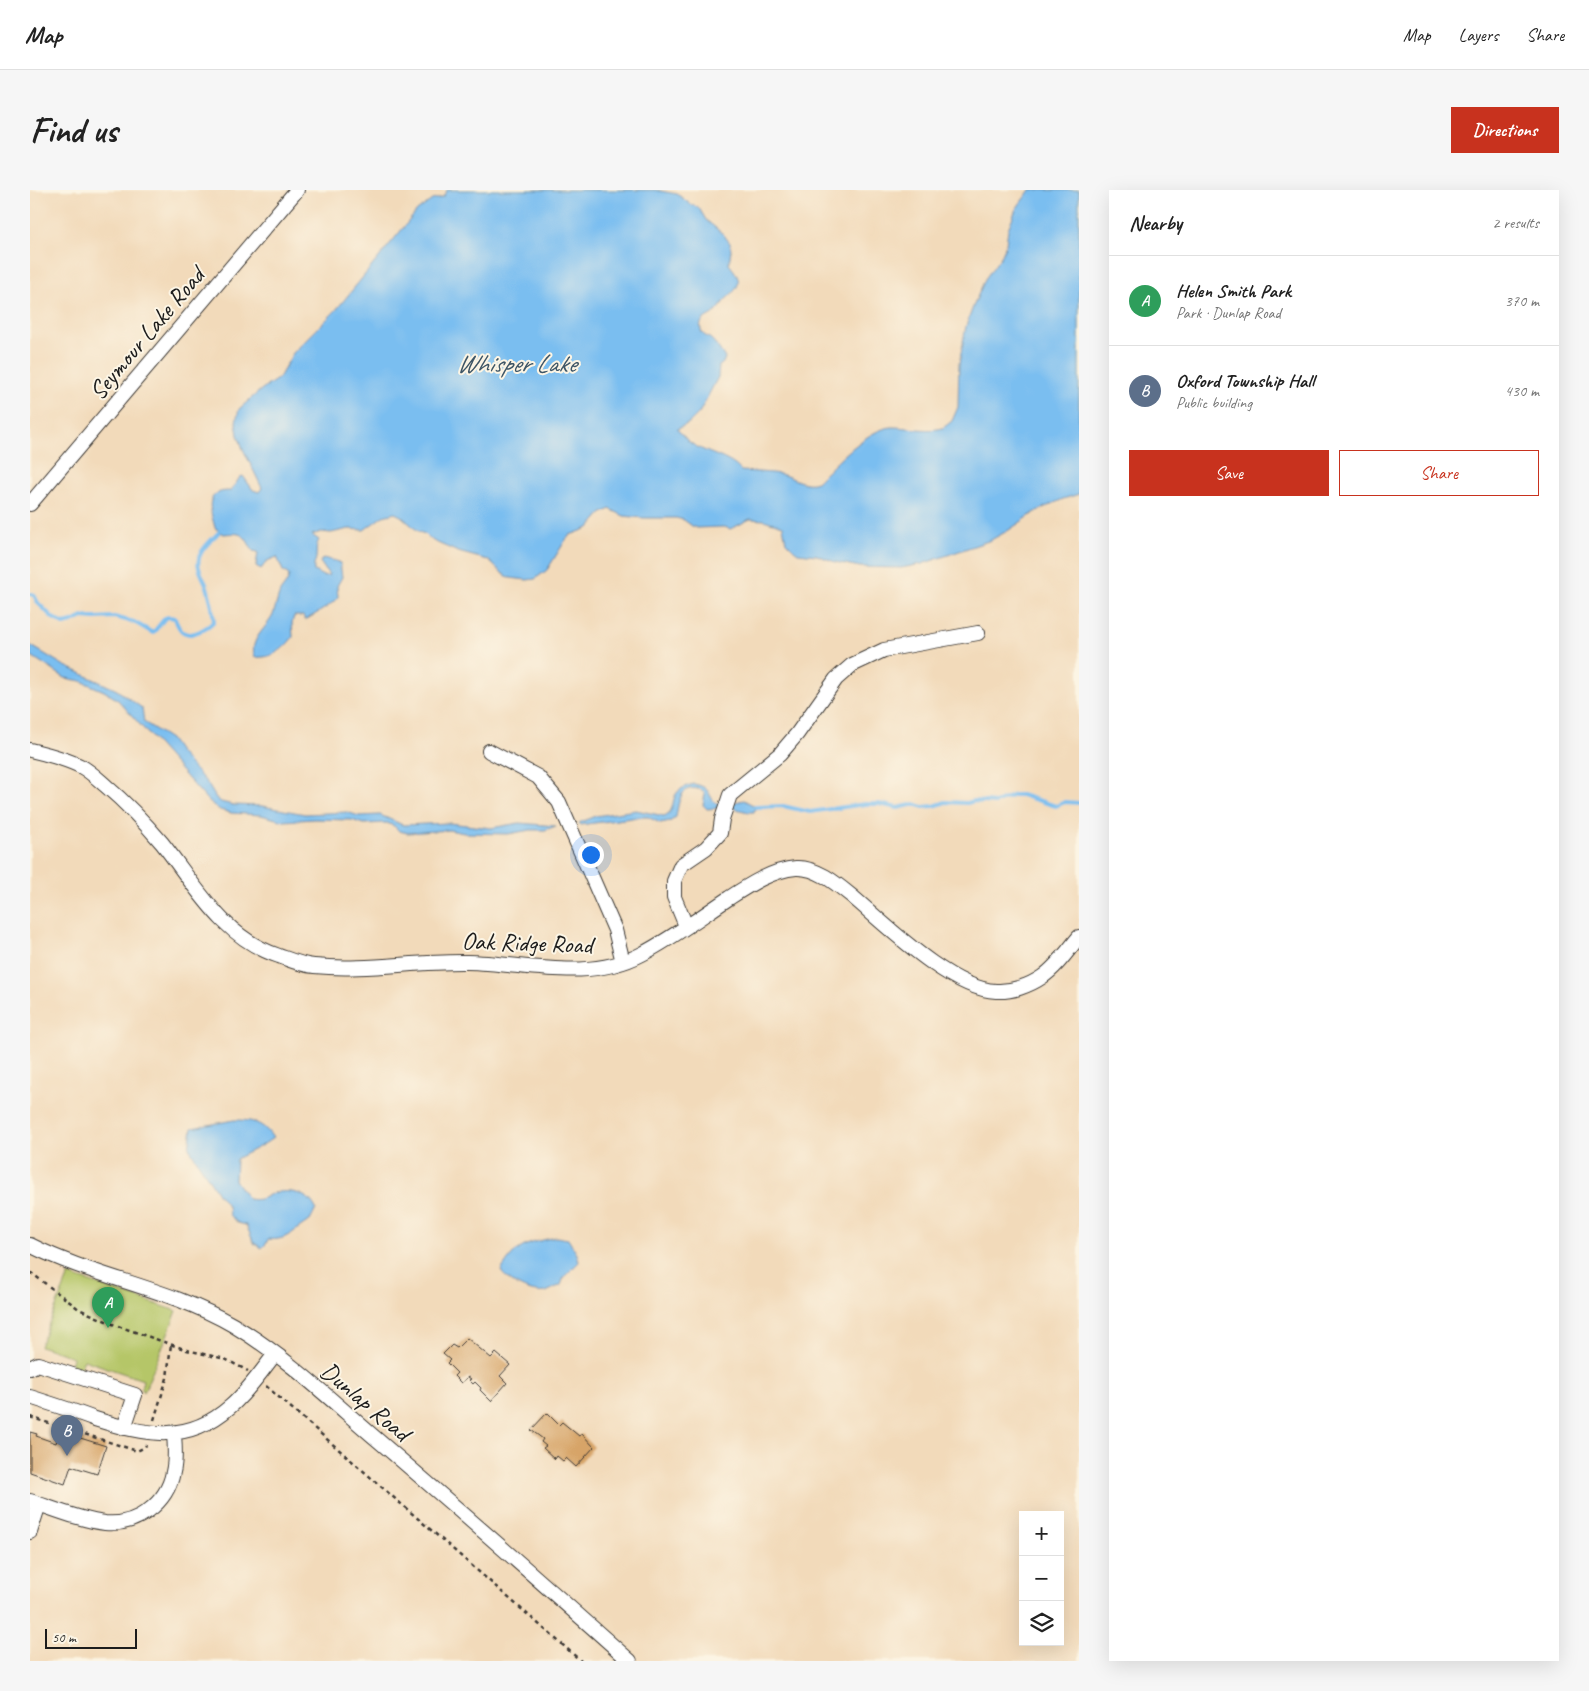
<!DOCTYPE html>
<html lang="en">
<head>
<meta charset="utf-8">
<style>
	body { margin:0; font-family:Caveat,sans-serif; background:#f6f6f6; color:#222 }
	.controls { position:absolute; right:15px; bottom:15px; display:grid; overflow:hidden; border-radius:0px; box-shadow:0 5px 20px #0002 }
	.controls button { width:45px; height:45px; display:grid; place-items:center; padding:0; border:0; border-bottom:1px solid #e0e0e0; background:#fff; color:#222; font:25px sans-serif }
	.scale { position:absolute; left:15px; bottom:12px; width:92px; box-sizing:border-box; padding-left:5px; border:2px solid #1c1c1c; border-top:0; font-size:14px; line-height:18px; white-space:nowrap; color:#1c1c1c; -webkit-text-stroke:4px #fcf5e5; paint-order:stroke }
	.you { position:absolute; left:560px; top:664px; width:18px; height:18px; margin:-12px; border:4px solid #fff; border-radius:50%; background:#1a73e8; box-shadow:0 0 0 8px #1a73e833 }
	.badge { display:grid; place-items:center; width:32px; height:32px; border-radius:50%; background:#c8321e; color:#fff; font-size:16px; font-weight:700 }
	.pin { position:absolute; translate:-50% -41px; filter:drop-shadow(0 1px 2px #0008) }
	.pin::after { content:''; position:absolute; top:26px; width:18px; height:15px; background:inherit; clip-path:polygon(0 0,100% 0,50% 100%) }
	.list { margin:0; padding:0; list-style:none }
	h2 { display:flex; justify-content:space-between; align-items:center; height:65px; margin:0; padding:0 20px; font-size:21px }
	h2 small { font-size:16px; font-weight:400; color:#767676 }
	.list li { display:grid; grid-template-columns:32px 1fr auto; gap:15px; align-items:center; box-sizing:border-box; height:90px; padding:0 20px; border-top:1px solid #e0e0e0 }
	.list b { display:block; font-size:19px; white-space:nowrap }
	.list p { margin:0; font-size:16px; white-space:nowrap; color:#767676 }
	.list em { font-size:16px; font-style:normal; color:#767676 }
	.actions { display:flex; gap:10px; padding:15px 20px }
	.actions a { flex:1; padding:11px 0; border:1px solid #c8321e; border-radius:0px; text-align:center; font-size:18px; color:#c8321e }
	.actions .main { background:#c8321e; color:#fff }
	.icon { flex:none; width:28px; height:28px; fill:none; stroke:currentColor; stroke-width:2; stroke-linecap:round; stroke-linejoin:round }
	.map { position:relative; flex:none; width:1049px; height:1471px; overflow:hidden; border-radius:0px }
	header { display:flex; align-items:center; gap:30px; box-sizing:border-box; height:70px; padding:0 25px; background:#fff; border-bottom:1px solid #e0e0e0 }
	header strong { font-size:24px }
	nav { display:flex; gap:28px; margin-inline-start:auto; font-size:18px }
	.intro { display:flex; align-items:center; justify-content:space-between; box-sizing:border-box; height:120px; padding:0 30px }
	h1 { margin:0; font-size:35px }
	.button { padding:12px 22px; border-radius:0px; background:#c8321e; color:#fff; font-size:18px; font-weight:700 }
	main { display:flex; gap:30px; padding:0 30px }
	aside { flex:1; background:#fff; border-radius:0px; box-shadow:0 5px 20px #0002 }
	.map>svg:first-child { display:block }
	.green { fill:#b5c668; stroke:#687142 }
	.water { fill:#7abef0; stroke:#4b6d86 }
	.lines { fill:none; stroke-linecap:round; stroke-linejoin:round }
	.stream { stroke:#7abef0; stroke-width:4 }
	.building { fill:#d7a467 }
	.minor-casing { stroke:#3c3834; stroke-width:16 }
	.path { stroke:#3c3834; stroke-width:2.5; stroke-dasharray:4 4; stroke-linecap:butt }
	.minor { stroke:#fff; stroke-width:14 }
	.labels { text-anchor:middle; stroke-width:4; stroke-linejoin:round; paint-order:stroke }
	.street-label { font-size:25px; fill:#1c1c1c; stroke:#fcf5e5 }
	.water-label { font-size:26px; font-style:italic; fill:#3d5566; stroke:#fcf5e5 }
</style>
</head>
<body>
<header>
<strong>Map</strong>
<nav><a>Map</a><a>Layers</a><a>Share</a></nav>
</header>
<div class="intro"><h1>Find us</h1><a class="button">Directions</a></div>
<main>
<div class="map">
<svg width="1049" height="1471" viewBox="0 0 1049 1471">
	<rect width="100%" height="100%" fill="#fcf5e5"/>
	<filter id="ink" filterUnits="userSpaceOnUse"><feTurbulence type="fractalNoise" baseFrequency=".02" numOctaves="2"/><feDisplacementMap in="SourceGraphic" scale="10" xChannelSelector="R" yChannelSelector="G"/><feConvolveMatrix kernelMatrix="1 2 1 2 8 2 1 2 1" color-interpolation-filters="sRGB"/></filter>
	<filter id="wash" filterUnits="userSpaceOnUse"><feTurbulence type="fractalNoise" baseFrequency=".0096" numOctaves="4" result="noise"/><feDisplacementMap in="SourceGraphic" scale="20" xChannelSelector="R" yChannelSelector="G"/><feGaussianBlur stdDeviation="1.12" result="paint"/><feColorMatrix in="noise" values="0 0 0 0 0 0 0 0 0 0 0 0 0 0 0 0 0 1.4 0 .05"/><feComposite in="paint" operator="in"/></filter>
	<g filter="url(#wash)">
		<rect width="100%" height="100%" fill="#f2daba"/>
		<path class="green" d="M39 1085 147 1121 114 1202 111 1198 113 1190 54 1170 50 1179 42 1178 41 1175 43 1167 10 1156Z"/>
		<path class="water" d="M417 0H625L647 4 660 14 669 18 676 30 693 44 700 53 701 60 699 74C712 90 712 95 696 109 692 112 691 118 687 121 680 127 668 128 671 140 672 146 678 146 682 150 687 155 691 162 695 168L693 173 689 176 688 187 669 223 659 233 647 239C651 243 654 247 658 251 672 263 701 267 711 281 723 282 737 282 750 284 763 287 774 297 787 292 805 274 837 239 862 237 877 237 893 241 908 239L913 238 922 231 928 217 929 174 936 136 943 117 955 89 972 65 976 54 978 39 986 19 1000 0H1049V304L1033 309 1007 321 979 340 961 350 892 374 871 378 830 377 805 372 787 365 768 363 764 360 756 352 753 336 734 330 720 329 701 339 694 337 666 338 662 336 654 330 646 328H613L594 326 580 319 571 324 559 338 540 345 535 351 517 380 505 389 497 390 480 388 472 383 458 370 428 362 403 351 395 344 389 342 371 326 365 323 353 326 334 340 319 339 301 343 291 342 282 345 289 350C285 357 287 361 286 368 285 373 283 375 284 381L293 386 299 385 290 372 293 368 306 371 310 373 312 387 307 396 308 407C301 416 284 425 275 430L273 426H264L262 433 263 447C254 459 242 469 225 467 218 450 237 438 243 425 245 419 248 407 250 402 254 396 258 393 259 385L253 381 247 367 237 371 231 379 226 376 228 362 223 361C214 345 214 342 194 344L185 338C183 328 174 309 188 303 191 301 197 301 201 301L210 287 213 286 223 300 229 302 232 298 213 259 208 245 206 232 209 219 232 199 249 188 263 163 306 120 387 21 402 10 413 7Z
			M0 455 33 475 87 500 112 518 114 532 140 549 149 562 177 593 186 608 191 612 203 615 232 616 275 624 317 622 329 626 350 625 373 635 419 633 461 638 489 633 526 636 515 640H500L478 644 434 643 419 640 378 643 369 641 364 636 357 633 333 634 322 630 284 629 254 631 231 625 201 623 190 620 179 612 88 510 74 501 51 491 35 488 0 465Z
			M664 594C680 597 677 603 686 614L701 613 714 610 723 615 725 619 724 622H718L699 617 677 619 673 615 675 604 672 600C650 593 649 611 646 627L641 631 630 633 618 627H609L550 635 549 633 565 626 606 620 634 626C651 619 633 601 664 594Z
			M204 930C222 930 233 932 243 948 231 957 218 962 206 969L205 990 218 1009C236 1012 236 1003 249 1002 264 1000 280 1005 286 1019L280 1031C265 1038 258 1052 238 1049L236 1054 232 1058 224 1053 216 1035 208 1033 199 1025 198 1016 189 1005 159 958 162 938Z
			M526 1047 538 1049 547 1064 549 1072 534 1087 531 1095C526 1097 521 1100 516 1102 503 1105 478 1093 471 1081 487 1054 497 1054 526 1047Z"/>
		<g class="lines">
			<path class="stream" d="M0 404 4 405 8 413 23 428 34 434 42 432 53 427 65 428 84 427 104 432 123 443 135 428 139 427 145 428C149 442 156 448 170 441 175 438 180 436 184 431 183 420 181 410 178 400 175 387 163 377 171 363 175 355 183 349 189 342
				M725 617 753 616 780 622 835 614H849L868 618 885 614 893 617 904 616 916 612 937 613 944 611 965 613 984 605H991L1026 616 1035 612 1049 613"/>
		</g>
		<g id="blocks">
			<path class="building" d="M437 1148 461 1168 466 1163 480 1175 470 1186 477 1193 461 1211 450 1200 451 1198 445 1192 443 1194 439 1190 441 1189 438 1187 431 1193 424 1186 427 1183 417 1173 420 1170 413 1164 422 1155 427 1158Z
				M517 1223 529 1235 532 1232 549 1246 552 1244 564 1257 546 1277 536 1268 533 1271 527 1266 525 1269 513 1258 516 1256 511 1252 513 1249 501 1240Z
				M0 1242 7 1244 6 1246 26 1253 29 1244 46 1249 47 1247 76 1256 67 1284 41 1276 35 1294 0 1282Z"/>
		</g>
	</g>
	<g filter="url(#ink)">
		<use href="#blocks" fill-opacity="0" stroke="#3c3834" stroke-width="1"/>
		<g class="lines">
			<g class="minor-casing">
				<path id="minor" d="M0 314 267 0
					M0 560C17 564 37 569 52 577 61 582 69 590 76 596 96 613 115 633 132 653 166 696 193 748 249 766 260 770 272 775 284 776 335 781 386 771 437 772 495 773 557 793 612 764 641 749 672 726 699 708 719 695 742 680 766 678 788 677 808 695 824 708 858 737 921 799 966 801 981 802 999 796 1012 787 1027 777 1038 760 1049 747
					M459 561 508 587 529 612 585 740 593 772
					M656 736 644 707V691L651 675 676 658 690 643 692 629 700 605 750 564 767 544 806 489 822 475 854 460 948 443
					M0 1055C65 1088 140 1098 203 1135 257 1167 303 1212 350 1252 434 1324 517 1397 600 1471
					M0 1178 8 1174 105 1205 94 1238
					M0 1207C22 1214 44 1221 65 1229 116 1245 157 1255 201 1216 218 1201 231 1182 245 1164
					M0 1311C24 1319 50 1330 75 1333 106 1336 137 1314 143 1282 146 1270 145 1256 144 1244
					M0 1342 9 1314"/>
			</g>
			<path class="path" d="M0 1082 49 1119 85 1135 157 1160 195 1169 218 1181
				M236 1196 551 1471
				M0 1227 34 1238 36 1232
				M124 1230 137 1188 141 1154
				M47 1236 45 1241 107 1261 115 1257 116 1255"/>
			<use href="#minor" class="minor"/>
		</g>
	</g>
	<g class="labels">
		<g class="street-label">
			<text transform="translate(116 143) rotate(-50)" y="9">Seymour Lake Road</text>
			<text transform="translate(497 752) rotate(2)" y="9">Oak Ridge Road</text>
			<text transform="translate(336 1211) rotate(40)" y="9">Dunlap Road</text>
		</g>
		<g class="water-label">
			<text x="486" y="182">Whisper Lake</text>
		</g>
	</g>
</svg>
<div class="controls">
<button>+</button>
<button>−</button>
<button><svg class="icon" aria-label="layers" viewBox="0 0 24 24"><path d="M12 4l9 5-9 5-9-5zM3 14l9 5 9-5"/></svg></button>
</div>
<div class="scale">50 m</div>
<div class="you"></div>
<div class="pin badge" style="left:78px;top:1138px;background:#2e9e5b">A</div>
<div class="pin badge" style="left:37px;top:1266px;background:#5c6f8a">B</div>
</div>
<aside>
<h2>Nearby<small>2 results</small></h2>
<ul class="list">
<li><span class="badge" style="background:#2e9e5b">A</span><div><b>Helen Smith Park</b><p>Park · Dunlap Road</p></div><em>370 m</em></li>
<li><span class="badge" style="background:#5c6f8a">B</span><div><b>Oxford Township Hall</b><p>Public building</p></div><em>430 m</em></li>
</ul>
<div class="actions"><a class="main">Save</a><a>Share</a></div>
</aside>
</main>
</body>
</html>
